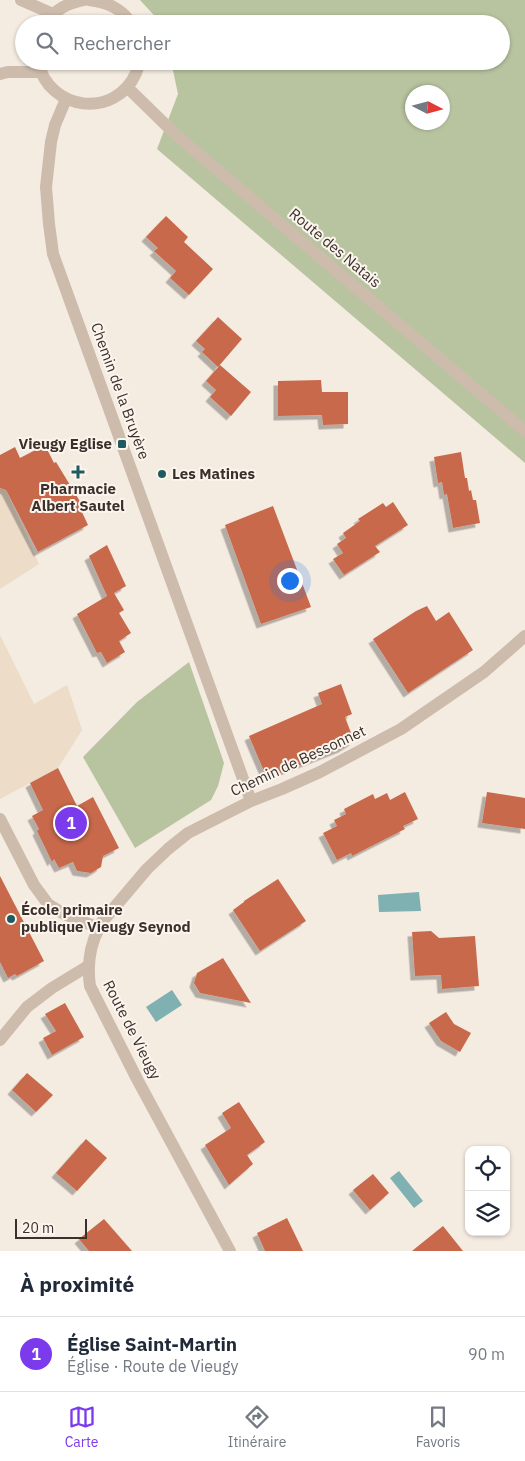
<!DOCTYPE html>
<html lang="fr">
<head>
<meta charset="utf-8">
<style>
	body { margin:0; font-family:"IBM Plex Sans",sans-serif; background:#f2f2f3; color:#1f2937 }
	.controls { position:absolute; right:15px; bottom:15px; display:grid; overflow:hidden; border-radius:10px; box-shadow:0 1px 4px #0004 }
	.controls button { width:45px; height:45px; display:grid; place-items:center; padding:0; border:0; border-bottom:1px solid #e0e1e3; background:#fff; color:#1f2937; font:25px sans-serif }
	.compass { position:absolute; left:405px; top:85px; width:45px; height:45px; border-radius:50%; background:#fff; box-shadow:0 1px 4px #0004; rotate:96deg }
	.scale { position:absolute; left:15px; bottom:12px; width:72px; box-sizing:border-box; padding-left:5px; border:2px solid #3b302b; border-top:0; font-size:14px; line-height:18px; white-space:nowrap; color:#3b302b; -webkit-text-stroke:4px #fbf5ee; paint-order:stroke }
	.you { position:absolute; left:289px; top:580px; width:18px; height:18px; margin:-12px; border:4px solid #fff; border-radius:50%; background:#1a73e8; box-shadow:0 0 0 8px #1a73e833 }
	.badge { display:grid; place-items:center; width:32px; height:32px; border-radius:50%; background:#7c3aed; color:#fff; font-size:16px; font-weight:700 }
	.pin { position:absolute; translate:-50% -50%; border:2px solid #fff; box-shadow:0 1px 5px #0006 }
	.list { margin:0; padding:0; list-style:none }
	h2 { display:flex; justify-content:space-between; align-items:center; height:65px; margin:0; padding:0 20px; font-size:21px }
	h2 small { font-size:16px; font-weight:400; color:#747a83 }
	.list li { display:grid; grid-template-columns:32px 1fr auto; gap:15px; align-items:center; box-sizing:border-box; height:75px; padding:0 20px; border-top:1px solid #e0e1e3 }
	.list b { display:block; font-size:19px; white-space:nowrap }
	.list p { margin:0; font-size:16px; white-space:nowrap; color:#747a83 }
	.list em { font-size:16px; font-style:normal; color:#747a83 }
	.icon { flex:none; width:28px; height:28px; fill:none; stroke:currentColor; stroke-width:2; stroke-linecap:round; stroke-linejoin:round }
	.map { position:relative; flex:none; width:525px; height:1251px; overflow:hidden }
	.search { position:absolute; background:#fff; box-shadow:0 1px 4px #0004; left:15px; right:15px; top:15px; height:55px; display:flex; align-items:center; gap:12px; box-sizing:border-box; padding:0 18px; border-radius:28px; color:#747a83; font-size:19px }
	.sheet { height:140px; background:#fff }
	nav { display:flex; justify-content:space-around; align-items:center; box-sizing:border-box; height:70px; border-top:1px solid #e0e1e3; background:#fff; font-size:14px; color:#747a83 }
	nav a { display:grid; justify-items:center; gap:2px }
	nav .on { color:#7c3aed }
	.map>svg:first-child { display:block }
	.green { fill:#b8c4a0; fill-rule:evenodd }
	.plaza { fill:#ecdcc8 }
	.water { fill:#7fb0b2 }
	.building { fill:#c8694b; filter:url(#shadow) }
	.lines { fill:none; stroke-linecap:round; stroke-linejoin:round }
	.minor { stroke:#cdbbac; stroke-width:12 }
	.tertiary { stroke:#cdbbac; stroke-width:12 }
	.poi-dot { fill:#1f5a5e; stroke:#fbf5ee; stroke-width:2 }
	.labels { text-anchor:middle; stroke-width:4; stroke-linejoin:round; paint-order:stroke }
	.street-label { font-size:15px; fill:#3b302b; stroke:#fbf5ee }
	.poi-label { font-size:15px; font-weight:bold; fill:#3b302b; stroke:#fbf5ee; text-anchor:start }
</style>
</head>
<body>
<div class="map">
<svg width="525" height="1251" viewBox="0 0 525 1251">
	<defs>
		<filter id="shadow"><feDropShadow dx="-4.5" dy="4.5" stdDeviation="0" flood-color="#0004"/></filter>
	</defs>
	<rect width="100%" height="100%" fill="#f4ebe1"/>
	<path class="green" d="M140 0H525V463L157 149 178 94 171 61H501V24H162ZM412 92H442V122H412Z
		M189 662 224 763 218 786 211 800 135 848 83 757 137 702Z"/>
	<path class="plaza" d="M0 488 6 490 39 564 0 589Z
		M0 635 34 704 67 685 82 730 58 768 0 799Z"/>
	<path class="water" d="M419 892 421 911 379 912 378 895Z
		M172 990 182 1005 156 1022 146 1007Z
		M399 1171 423 1201 414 1208 390 1178Z"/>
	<path class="building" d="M166 216 188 237 184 242 213 269 189 295 170 278 176 271 154 251 158 248 146 237Z
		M218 317 242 339 218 367 202 352 205 349 196 341Z
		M220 365 251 392 231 416 210 397 216 390 206 381Z
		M321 380 322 392H348V424L323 425 322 415 278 416V381Z
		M45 445 54 463 56 462 84 508 81 510 88 525 38 552 6 490 0 488V455L15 447 20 458Z
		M461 452 465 478H467L469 491 471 490 473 500H476L480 523 453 528 447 494 444 495 442 482 438 483 434 457Z
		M393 502 408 525 375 546 380 552 344 575 333 559 343 553 337 544 346 538 343 533 360 521 358 519 383 503 386 507Z
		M273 506 311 607 261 624 225 525Z
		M107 545 126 586 114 593 124 610 119 613 131 633 119 641 125 652 107 663 101 652 97 653 77 614 107 596 89 556Z
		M427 606 436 621 449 612 473 650 408 693 373 639 416 611Z
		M341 684 352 714 345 717 354 741 343 748 267 778 249 736 322 704 318 693Z
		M58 768 77 806 93 797 119 848 103 856 101 867 91 873 77 871 73 862 59 868 54 859 52 862 37 831 39 829 32 816 43 810 30 783Z
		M405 792 418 819 403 826 405 829 352 856 351 853 337 860 323 833 337 826 334 820 346 814 344 809 373 794 375 799 387 793 390 800Z
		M487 792 525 798V829L482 823Z
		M0 876 44 961 17 976 15 974 8 978 0 962Z
		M278 879 306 921 260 951 233 910 244 902V901Z
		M431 931 439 938 475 936 479 986 442 989 441 975 415 976 412 932Z
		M223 958 251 1003 200 993 194 983 197 973Z
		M65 1003 84 1037 52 1055 43 1038 56 1031 45 1014Z
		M446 1012 454 1024 471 1033 460 1052 441 1041 429 1023Z
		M27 1073 53 1095 36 1112 12 1090Z
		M239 1102 265 1142 247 1155 253 1164 229 1185 205 1145 231 1128 222 1113Z
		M86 1139 107 1158 77 1191 56 1173Z
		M373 1174 389 1193 370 1210 353 1190Z
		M287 1218 303 1251H265L257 1233Z
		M104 1219 132 1251H89L79 1239Z
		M443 1226 463 1251H412Z"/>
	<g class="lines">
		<path class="minor" d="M0 74 8 72H40
			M66 99 55 125 51 142 46 187 49 224 53 254 251 801
			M99 928 102 922 147 869 168 849 188 833 251 801 282 789 320 772 401 729 484 672 525 636
			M0 1040 27 1007 52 988 88 966"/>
		<path class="tertiary" d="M21 0 53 14
			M89 0C107 2 121 8 132 24
			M46 24C57 8 66 4 84 0
			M38 61C48 112 116 119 136 73 138 69 138 65 139 61
			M127 87 175 134 525 431
			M0 819 34 885 48 904 64 914 99 928C89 947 87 965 90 986L137 1079 230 1251"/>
	</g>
	<g class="poi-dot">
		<rect x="117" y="439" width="10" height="10" rx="2.5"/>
		<path d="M75.5 464.5h5v5h5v5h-5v5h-5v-5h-5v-5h5z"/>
		<circle cx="162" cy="474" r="5"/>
		<circle cx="11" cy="919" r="5"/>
	</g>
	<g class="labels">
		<g class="street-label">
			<text transform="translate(335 248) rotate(40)" y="5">Route des Natais</text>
			<text transform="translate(120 391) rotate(70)" y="5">Chemin de la Bruyère</text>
			<text transform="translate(298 761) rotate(-25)" y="5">Chemin de Bessonnet</text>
			<text transform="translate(132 1030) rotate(63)" y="5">Route de Vieugy</text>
		</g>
		<g class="poi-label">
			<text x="112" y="449" text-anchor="end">Vieugy Eglise</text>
			<text x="172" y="479">Les Matines</text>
			<text x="78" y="494" text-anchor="middle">Pharmacie<tspan x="78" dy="17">Albert Sautel</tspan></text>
			<text x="21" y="915">École primaire<tspan x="21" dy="17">publique Vieugy Seynod</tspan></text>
		</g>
	</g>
</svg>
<div class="controls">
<button><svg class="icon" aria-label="locate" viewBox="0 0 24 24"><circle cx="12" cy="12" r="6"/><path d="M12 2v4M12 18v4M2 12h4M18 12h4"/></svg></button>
<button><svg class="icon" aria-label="layers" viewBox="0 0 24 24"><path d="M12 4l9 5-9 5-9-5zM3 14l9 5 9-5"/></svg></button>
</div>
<svg class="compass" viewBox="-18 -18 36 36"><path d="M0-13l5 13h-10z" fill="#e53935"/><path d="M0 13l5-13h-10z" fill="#747a83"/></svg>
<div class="scale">20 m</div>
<div class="you"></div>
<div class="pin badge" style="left:71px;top:823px">1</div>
<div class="search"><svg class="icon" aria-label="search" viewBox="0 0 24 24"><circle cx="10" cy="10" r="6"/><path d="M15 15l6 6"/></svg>Rechercher</div>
</div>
<section class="sheet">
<h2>À proximité<small></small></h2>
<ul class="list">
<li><span class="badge">1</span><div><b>Église Saint-Martin</b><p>Église · Route de Vieugy</p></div><em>90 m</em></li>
</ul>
</section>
<nav>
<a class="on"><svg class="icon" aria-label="map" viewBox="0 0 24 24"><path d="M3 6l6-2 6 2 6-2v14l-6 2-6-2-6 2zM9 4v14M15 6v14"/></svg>Carte</a>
<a><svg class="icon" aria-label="directions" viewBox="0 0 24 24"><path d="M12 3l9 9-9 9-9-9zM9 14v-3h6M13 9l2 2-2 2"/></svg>Itinéraire</a>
<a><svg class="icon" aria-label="saved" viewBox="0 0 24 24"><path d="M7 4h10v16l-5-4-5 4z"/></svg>Favoris</a>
</nav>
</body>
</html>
